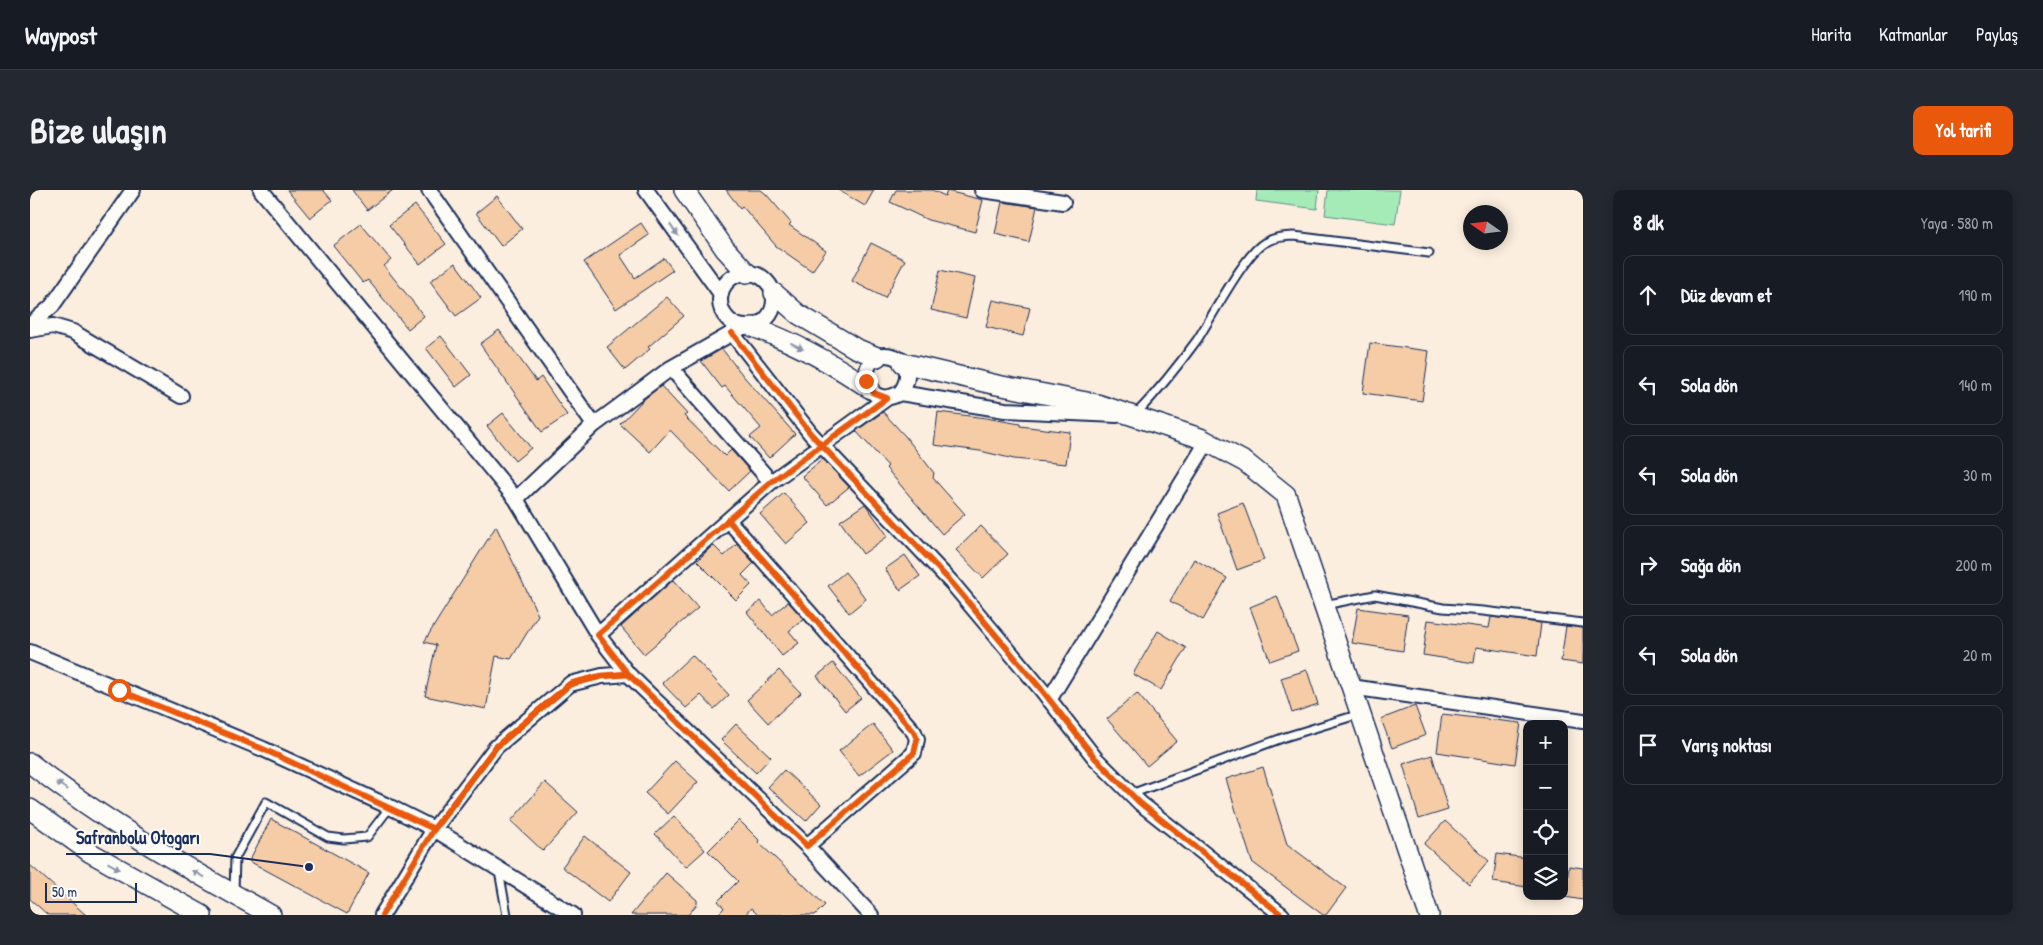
<!DOCTYPE html>
<html lang="tr">
<head>
<meta charset="utf-8">
<style>
	body { margin:0; font-family:"Patrick Hand",sans-serif; background:#242831; color:#f1f3f6 }
	.controls { position:absolute; right:15px; bottom:15px; display:grid; overflow:hidden; border-radius:10px; box-shadow:0 2px 12px #0003 }
	.controls button { width:45px; height:45px; display:grid; place-items:center; padding:0; border:0; border-bottom:1px solid #363941; background:#171b24; color:#f1f3f6; font:25px sans-serif }
	.compass { position:absolute; left:1433px; top:15px; width:45px; height:45px; border-radius:50%; background:#171b24; box-shadow:0 2px 12px #0003; rotate:284deg }
	.scale { position:absolute; left:15px; bottom:12px; width:92px; box-sizing:border-box; padding-left:5px; border:2px solid #1b2f5e; border-top:0; font-size:14px; line-height:18px; white-space:nowrap; color:#1b2f5e; -webkit-text-stroke:4px #fdfcf7; paint-order:stroke }
	.stop { position:absolute; width:15px; height:15px; margin:-11px; border:4px solid #ea580c; border-radius:50%; background:#fff }
	.stop.end { background:#ea580c; border-color:#fff; box-shadow:0 1px 5px #0008 }
	.list { margin:0; padding:0; list-style:none }
	h2 { display:flex; justify-content:space-between; align-items:center; height:65px; margin:0; padding:0 20px; font-size:21px }
	h2 small { font-size:16px; font-weight:400; color:#9ea1a6 }
	.list li { display:grid; grid-template-columns:32px 1fr auto; gap:15px; align-items:center; box-sizing:border-box; height:80px; margin:0 10px 10px; padding:0 10px; border:1px solid #363941; border-radius:10px }
	.list b { display:block; font-size:19px; white-space:nowrap }
	.list em { font-size:16px; font-style:normal; color:#9ea1a6 }
	.icon { flex:none; width:28px; height:28px; fill:none; stroke:currentColor; stroke-width:2; stroke-linecap:round; stroke-linejoin:round }
	.map { position:relative; flex:none; width:1553px; height:725px; overflow:hidden; border-radius:10px }
	header { display:flex; align-items:center; gap:30px; box-sizing:border-box; height:70px; padding:0 25px; background:#171b24; border-bottom:1px solid #363941 }
	header strong { font-size:24px }
	nav { display:flex; gap:28px; margin-inline-start:auto; font-size:18px }
	.intro { display:flex; align-items:center; justify-content:space-between; box-sizing:border-box; height:120px; padding:0 30px }
	h1 { margin:0; font-size:35px }
	.button { padding:12px 22px; border-radius:10px; background:#ea580c; color:#fff; font-size:18px; font-weight:700 }
	main { display:flex; gap:30px; padding:0 30px }
	aside { flex:1; background:#171b24; border-radius:10px; box-shadow:0 2px 12px #0003 }
	.map>svg:first-child { display:block }
	.green { fill:#a5ebb7; stroke:#608d8a }
	.building { fill:#f5cca5; stroke:#1b2f5e }
	.lines { fill:none; stroke-linecap:round; stroke-linejoin:round }
	.lane-casing { stroke:#1b2f5e; stroke-width:11 }
	.street-casing { stroke:#1b2f5e; stroke-width:18 }
	.secondary-casing { stroke:#1b2f5e; stroke-width:22 }
	.lane { stroke:#fdfcf7; stroke-width:7 }
	.street { stroke:#fdfcf7; stroke-width:14 }
	.secondary { stroke:#fdfcf7; stroke-width:19 }
	.cycleway-casing { stroke:#fdfcf7; stroke-width:9 }
	.cycleway { stroke:#e8590c; stroke-width:6 }
	.oneway { fill:#8c96aa }
	.route { stroke:#ea580c; stroke-width:6 }
	.leader { fill:none; stroke:#1b2f5e; stroke-width:2 }
	.callout-dot { fill:#1b2f5e; stroke:#fdfcf7; stroke-width:2 }
	.callout-label { font-size:18px; text-anchor:middle; font-weight:bold; fill:#1b2f5e; stroke:#fdfcf7; stroke-width:4; stroke-linejoin:round; paint-order:stroke }
</style>
</head>
<body>
<header>
<strong>Waypost</strong>
<nav><a>Harita</a><a>Katmanlar</a><a>Paylaş</a></nav>
</header>
<div class="intro"><h1>Bize ulaşın</h1><a class="button">Yol tarifi</a></div>
<main>
<div class="map">
<svg width="1553" height="725" viewBox="0 0 1553 725">
	<rect width="100%" height="100%" fill="#fbeede"/>
	<filter id="ink" filterUnits="userSpaceOnUse"><feTurbulence type="fractalNoise" baseFrequency=".02" numOctaves="2"/><feDisplacementMap in="SourceGraphic" scale="10" xChannelSelector="R" yChannelSelector="G"/><feConvolveMatrix kernelMatrix="1 2 1 2 8 2 1 2 1" color-interpolation-filters="sRGB"/></filter>
	<g filter="url(#ink)">
		<path class="green" d="M1227 0H1289L1287 19 1226 11Z
			M1298 0H1370L1365 34 1295 25Z"/>
		<path class="building" d="M257 0H293L302 10 280 28Z
			M322 0H363L337 20Z
			M696 0H731L736 4 761 33 759 35 796 61 782 81 746 56 712 16 710 18Z
			M808 0H844L835 16Z
			M866 0H902L915 6 917 1 953 10 945 42 898 30 860 12Z
			M467 6 492 39 471 56 446 23Z
			M972 12 1007 17 999 52 965 44Z
			M385 15 416 54 390 74 359 35Z
			M611 33 619 45 590 65 605 88 634 68 643 80 586 119 554 72Z
			M331 34 361 70 354 76 394 126 378 139 338 90 333 93 303 56Z
			M841 53 875 70 855 108 822 91Z
			M425 73 451 108 426 126 400 91Z
			M910 80 945 88 936 128 901 120Z
			M637 107 654 126 618 157 620 159 595 180 577 157Z
			M963 110 1000 118 993 146 956 137Z
			M469 140 506 191 511 187 537 225 512 242 450 154Z
			M411 146 441 185 426 197 396 158Z
			M1340 153 1399 161 1392 211 1333 203Z
			M692 159 715 188 765 244 739 268 720 247 731 238 695 196 692 198 671 171Z
			M631 196 657 224 654 226 695 266 701 260 720 281 699 301 640 240 620 262 590 234 613 210Z
			M853 222 875 246 904 283 903 288 935 324 912 344 856 278 858 276 826 241Z
			M908 222 956 228 990 234V236L1040 242 1036 274 984 269 950 261 904 255Z
			M473 223 501 258 485 271 457 236Z
			M793 269 819 297 797 315 772 286Z
			M754 303 780 333 756 354 730 324Z
			M1213 313 1234 370 1207 380 1187 323Z
			M835 314 858 346 833 364 810 331Z
			M466 336 508 425 481 469 466 466 456 519 395 506 406 455 394 452Z
			M951 336 978 364 953 388 926 360Z
			M707 354 724 373 712 385 721 395 706 410 667 371 683 355 694 366Z
			M875 365 890 386 870 400 855 379Z
			M1164 369 1197 388 1173 430 1140 411Z
			M815 382 836 409 819 423 798 396Z
			M643 390 668 418 614 464 591 437Z
			M1247 406 1268 461 1240 471 1220 417Z
			M731 411 742 425 758 412 774 429 759 441 769 453 752 466 717 422Z
			M1328 418 1378 425 1373 461 1322 453Z
			M1461 427 1511 433 1507 466 1446 457 1444 473 1393 465 1398 430 1459 438Z
			M1536 436 1553 438V474L1531 471Z
			M1128 441 1156 458 1131 500 1103 484Z
			M662 465 699 505 684 519 671 505 656 518 632 493Z
			M803 473 831 508 815 521 787 486Z
			M749 480 771 503 738 533 717 510Z
			M1277 480 1288 514 1262 523 1251 488Z
			M1107 503 1147 551 1117 576 1077 529Z
			M1385 516 1396 545 1362 558 1351 529Z
			M1412 524 1491 533 1485 574 1407 562Z
			M706 534 741 567 726 583 691 550Z
			M843 534 863 560 829 586 809 561Z
			M1402 565 1418 620 1389 629 1373 574Z
			M645 571 668 592 638 624 615 603Z
			M1233 577 1257 654 1316 698 1296 725H1293L1222 672 1196 589Z
			M754 580 791 614 776 631 738 597Z
			M515 592 548 622 513 661 481 631Z
			M644 626 675 660 656 677 625 644Z
			M241 629 339 683 317 724 219 671Z
			M709 630 729 650 728 652 795 715 785 725H728L721 718 715 725H687L694 718 688 711 708 691 678 661Z
			M1415 631 1459 671 1439 694 1394 654Z
			M555 646 601 682 578 712 532 677Z
			M1467 664 1497 668V697L1463 692Z
			M0 675 56 725H18L0 709Z
			M1539 676 1553 678V710L1535 707Z
			M636 683 667 710V714L658 725H601Z"/>
		<g class="lines">
			<g class="lane-casing">
				<path id="lane" d="M1106 224C1128 201 1148 176 1167 150 1182 127 1214 65 1234 53 1244 47 1253 46 1264 46L1399 63
					M1294 415 1345 405 1413 418 1453 421 1553 433
					M1101 604 1255 547 1330 524
					M469 681 477 725
					M204 702 205 668 236 612 298 647 314 649 337 647 360 617"/>
			</g>
			<g class="street-casing">
				<path id="street" d="M231 0 486 309 568 445 598 484
					M399 0 564 235
					M616 0 691 104
					M952 0 1033 12
					M690 110a27 27 0 1 1 54 0a27 27 0 1 1-54 0Z
					M0 135 22 116 103 0
					M0 140 23 136 43 142 151 206
					M702 143 781 244 922 393 1011 499 1065 568 1110 613 1252 725
					M641 178 741 292
					M870 203C880 191 881 171 862 166 825 156 829 225 870 203L975 220 1087 225
					M486 309 564 235 641 178 713 137
					M568 445 741 292 857 208
					M0 462 233 559 360 617 404 639 543 725
					M1321 497 1553 531
					M1019 510 1177 252
					M777 656 841 725
					M352 725 404 639 466 557 540 494 572 486 598 484 777 656 884 563 887 549 884 542 698 330"/>
			</g>
			<g class="secondary-casing">
				<path id="secondary" d="M654 0 695 59 717 83
					M744 103 768 124 825 158 847 167
					M723 137C764 152 802 173 839 198
					M873 173 967 195 1067 214 1170 248 1215 272 1256 305 1399 725
					M0 573C75 632 158 679 241 725
					M0 619 61 663 172 725"/>
			</g>
			<use href="#lane" class="lane"/>
			<use href="#street" class="street"/>
			<use href="#secondary" class="secondary"/>
			<g class="cycleway-casing">
				<path id="cycleway" d="M702 143 781 244 922 393 1011 499 1065 568 1110 613 1252 725
					M352 725 404 639 466 557 540 494 572 486 598 484 777 656 884 563 887 549 884 542 698 330"/>
			</g>
			<use href="#cycleway" class="cycleway"/>
		</g>
		<defs><path id="oneway-solid" d="M-6-.8H1V-3.2L6.5 0L1 3.2V.8H-6Z" transform="scale(1.25)"/></defs>
		<g class="oneway">
			<use href="#oneway-solid" transform="translate(644 40) rotate(54)"/>
			<use href="#oneway-solid" transform="translate(767 156) rotate(27)"/>
			<use href="#oneway-solid" transform="translate(32 596) rotate(-145)"/>
			<use href="#oneway-solid" transform="translate(84 676) rotate(29)"/>
			<use href="#oneway-solid" transform="translate(168 684) rotate(-151)"/>
		</g>
	</g>
	<g class="lines" filter="url(#ink)">
		<path class="route" d="M89 500 233 559 404 639 466 557 540 494 572 486 598 484 568 445 741 292 857 208 844 203 836 191"/>
	</g>
	<path class="leader" d="M279 677L180 664H36"/>
	<circle class="callout-dot" cx="279" cy="677" r="5"/>
	<g class="callout-label">
		<text x="108" y="654">Safranbolu Otogarı</text>
	</g>
</svg>
<div class="controls">
<button>+</button>
<button>−</button>
<button><svg class="icon" aria-label="locate" viewBox="0 0 24 24"><circle cx="12" cy="12" r="6"/><path d="M12 2v4M12 18v4M2 12h4M18 12h4"/></svg></button>
<button><svg class="icon" aria-label="layers" viewBox="0 0 24 24"><path d="M12 4l9 5-9 5-9-5zM3 14l9 5 9-5"/></svg></button>
</div>
<svg class="compass" viewBox="-18 -18 36 36"><path d="M0-13l5 13h-10z" fill="#e53935"/><path d="M0 13l5-13h-10z" fill="#9ea1a6"/></svg>
<div class="scale">50 m</div>
<div class="stop" style="left:89px;top:500px"></div>
<div class="stop end" style="left:836px;top:191px"></div>
</div>
<aside>
<h2>8 dk<small>Yaya · 580 m</small></h2>
<ul class="list">
<li><svg class="icon" aria-label="ahead" viewBox="0 0 24 24"><path d="M12 20V5M6 11l6-6 6 6"/></svg><div><b>Düz devam et</b></div><em>190 m</em></li>
<li><svg class="icon" aria-label="left" viewBox="0 0 24 24"><path d="M17 20v-9H6M10 6l-5 5 5 5"/></svg><div><b>Sola dön</b></div><em>140 m</em></li>
<li><svg class="icon" aria-label="left" viewBox="0 0 24 24"><path d="M17 20v-9H6M10 6l-5 5 5 5"/></svg><div><b>Sola dön</b></div><em>30 m</em></li>
<li><svg class="icon" aria-label="right" viewBox="0 0 24 24"><path d="M7 20v-9h11M14 6l5 5-5 5"/></svg><div><b>Sağa dön</b></div><em>200 m</em></li>
<li><svg class="icon" aria-label="left" viewBox="0 0 24 24"><path d="M17 20v-9H6M10 6l-5 5 5 5"/></svg><div><b>Sola dön</b></div><em>20 m</em></li>
<li><svg class="icon" aria-label="arrive" viewBox="0 0 24 24"><path d="M6 21V4h12l-3 4 3 4H6"/></svg><div><b>Varış noktası</b></div></li>
</ul>
</aside>
</main>
</body>
</html>
